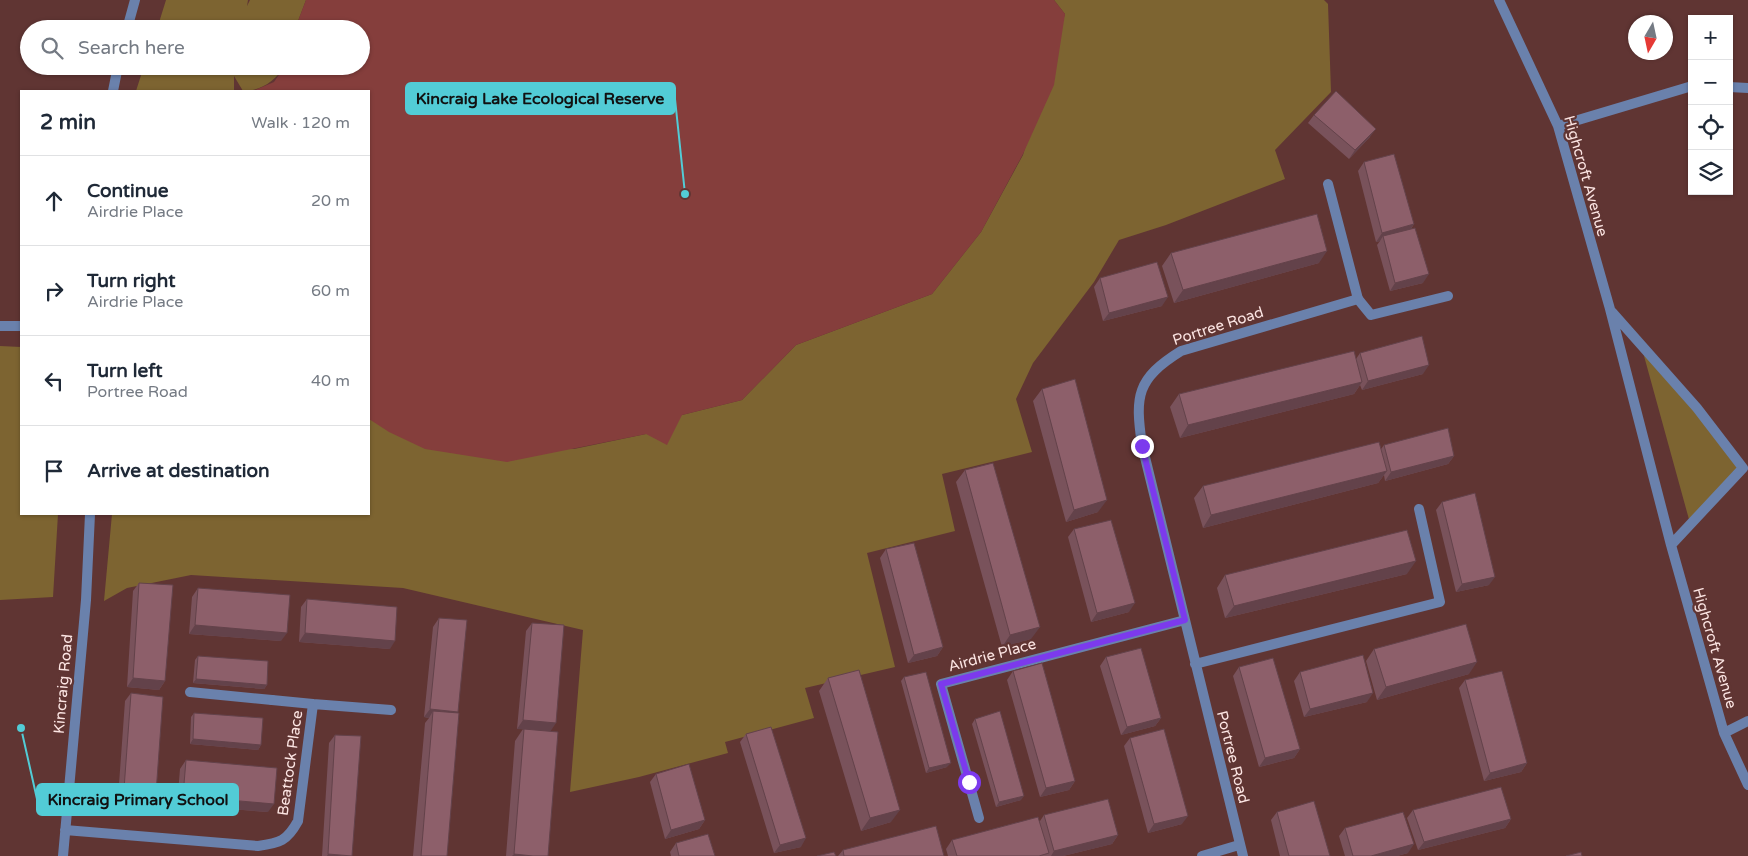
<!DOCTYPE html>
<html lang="en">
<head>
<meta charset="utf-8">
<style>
	body { margin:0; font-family:"Varela Round",sans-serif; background:#f2f2f3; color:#1f2937 }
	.controls { position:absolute; right:15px; top:15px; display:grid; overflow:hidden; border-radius:0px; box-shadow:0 1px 4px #0004 }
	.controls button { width:45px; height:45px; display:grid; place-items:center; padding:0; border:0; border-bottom:1px solid #e0e1e3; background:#fff; color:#1f2937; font:25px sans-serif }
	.compass { position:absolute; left:1628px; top:15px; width:45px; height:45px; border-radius:50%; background:#fff; box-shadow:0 1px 4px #0004; rotate:189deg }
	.stop { position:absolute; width:15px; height:15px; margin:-11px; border:4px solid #7c3aed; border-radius:50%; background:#fff }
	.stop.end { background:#7c3aed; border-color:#fff; box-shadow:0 1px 5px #0008 }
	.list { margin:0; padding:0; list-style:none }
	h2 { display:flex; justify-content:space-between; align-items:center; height:65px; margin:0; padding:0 20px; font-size:21px }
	h2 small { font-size:16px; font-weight:400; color:#747a83 }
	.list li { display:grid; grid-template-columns:32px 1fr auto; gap:15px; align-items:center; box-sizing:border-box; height:90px; padding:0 20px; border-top:1px solid #e0e1e3 }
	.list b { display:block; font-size:19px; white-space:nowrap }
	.list p { margin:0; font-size:16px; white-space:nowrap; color:#747a83 }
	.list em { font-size:16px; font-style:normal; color:#747a83 }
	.icon { flex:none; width:28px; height:28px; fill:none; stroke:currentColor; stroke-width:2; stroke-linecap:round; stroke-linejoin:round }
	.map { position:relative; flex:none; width:1748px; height:856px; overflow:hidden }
	.search { position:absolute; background:#fff; box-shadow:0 1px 4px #0004; left:20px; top:20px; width:350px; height:55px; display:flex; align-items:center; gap:12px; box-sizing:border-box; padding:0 18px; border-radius:28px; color:#747a83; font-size:19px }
	.panel { position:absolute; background:#fff; box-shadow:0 1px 4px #0004; left:20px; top:90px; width:350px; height:425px; border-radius:0px }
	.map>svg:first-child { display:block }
	.green { fill:#7d6431 }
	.water { fill:#853e3c }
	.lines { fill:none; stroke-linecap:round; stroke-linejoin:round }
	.service { stroke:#6a81ac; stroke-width:10 }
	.minor { stroke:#6a81ac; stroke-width:10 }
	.wall { fill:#79525b }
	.shaded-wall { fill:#63424a }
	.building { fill:#8d5f6a; stroke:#63424a }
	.route { stroke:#7c3aed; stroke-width:6 }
	.labels { text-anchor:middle; stroke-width:4.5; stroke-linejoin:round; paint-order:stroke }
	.street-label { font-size:15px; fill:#fce5e3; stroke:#603533 }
	.leader { fill:none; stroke:#52ccd6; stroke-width:2 }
	.callout-dot { fill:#52ccd6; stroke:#603533; stroke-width:2 }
	.callout { fill:#52ccd6; stroke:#52ccd6; stroke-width:2 }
	.callout-label { font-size:16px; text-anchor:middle; font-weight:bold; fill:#111 }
</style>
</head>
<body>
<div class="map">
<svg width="1748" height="856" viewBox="0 0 1748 856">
	<rect width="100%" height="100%" fill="#603533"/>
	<path class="green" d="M166 0H248L247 6 250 0H306L295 29H157Z
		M1054 0H1324L1328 4 1331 92 1275 150 1285 179 1166 225 1119 240 1094 282 1033 363 1016 399 1032 452 942 474 955 531 867 553 895 667 805 688 814 718 725 742 728 753 639 777 570 792 583 630 403 588 191 575 127 588 104 601 112 514H369V419L574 449 646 434 682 415 742 400 796 345 932 294 981 232 1023 155 1065 14Z
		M144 66H285C275 81 261 91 243 91L234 76V91H136Z
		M1641 345 1743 468 1690 523Z
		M0 346 21 347V514H58L53 597 0 600Z"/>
	<path class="water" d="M306 0H1054L1065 14 1054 85 1023 154 981 232 932 294 796 345 742 400 682 415 667 445 646 434 507 462 425 449 389 432 369 419V91H253L274 82 285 66H361V29H295Z"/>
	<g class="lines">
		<path class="service" d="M1358 299 1371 315 1448 296
			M0 326H21
			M190 692 272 700"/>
		<path class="minor" d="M1499 0 1558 126 1610 309 1671 545 1724 733 1748 785
			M127 29 135 0
			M1729 87 1748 88
			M113 91 118 66
			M1558 126 1692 86
			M1612 312 1697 408 1743 468 1671 545
			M1195 664 1440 602 1419 509
			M272 700 313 704
			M1724 733 1748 721
			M979 818 941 684 1185 620
			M65 830 258 846C280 843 287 841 298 821L313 704 391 710
			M63 856 86 600 90 514
			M1202 856 1239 845
			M1243 856 1142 445C1135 396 1136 379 1181 351L1358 299 1328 184"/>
	</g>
	<path class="wall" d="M1314 115 1370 137 1349 159 1308 123Z
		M1364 162 1414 224 1411 229 1423 283 1390 291 1377 245 1380 241 1376 242 1358 171Z
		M1171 253 1319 263 1174 303 1162 266Z
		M1100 278 1162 306 1103 321 1094 287Z
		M1360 353 1423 374 1362 390 1360 385 1354 394 1180 438 1170 407 1179 394 1356 359Z
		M1042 389 1098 512 1066 522 1033 401Z
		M1384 445 1454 456 1448 464 1385 481 1384 475 1378 483 1203 528 1194 498 1203 486 1381 449Z
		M965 470 1031 639 1002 647 956 482Z
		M1442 502 1489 585 1456 592 1436 510Z
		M1074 529 1129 612 1091 622 1068 537Z
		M886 549 943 647 937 656 908 663 880 558Z
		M1407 574 1225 618 1217 588 1225 575Z
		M139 583 165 681 159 690 127 687 133 591Z
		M198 588 281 641 189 634 192 597Z
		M307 599 390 649 299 642 301 607Z
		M439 618 457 713 447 856H413L425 723 429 718 424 717 433 627Z
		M532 623 550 731 548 856H506L515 741 523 729H517L526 631Z
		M1374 649 1469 674 1377 700 1366 661Z
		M198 656 267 685 264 689 193 683 195 660Z
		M1106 657 1161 718 1155 726 1121 735 1100 666Z
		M1239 667 1300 749 1294 758 1259 767 1233 676Z
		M1013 671 1075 781 1069 790 1040 797 1007 680Z
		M1300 672 1367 702 1304 717 1294 681Z
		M904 677 947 767 926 773 901 681Z
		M828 678 891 822 861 831 819 691Z
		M1465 680 1527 763 1521 772 1484 781 1459 688Z
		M131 693 150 801 118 798 125 701Z
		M194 713 261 745 258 750 190 744 191 717Z
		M975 719 1021 800 996 807 972 724Z
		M746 734 801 847 774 853 740 742Z
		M335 735 352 856H322L329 743Z
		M1130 738 1182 824 1148 833 1124 746Z
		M186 760 268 812 177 805 180 769Z
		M656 774 705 820 699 829 665 839 650 782Z
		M1413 810 1511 819 1505 828 1418 850 1407 818Z
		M1277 812 1330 856H1280L1271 820Z
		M1044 815 1118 835 1112 844 1063 856H948L946 849 952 840 1040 821Z
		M1345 828 1408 853 1397 856H1345L1339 836Z
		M676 843 715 856H671L670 852Z
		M843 850 944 856H838Z"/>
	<path class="shaded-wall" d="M1376 129 1370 137 1349 159 1355 150Z
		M1414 224 1408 233 1383 236 1380 241 1376 242 1382 233Z
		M1327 251 1319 263 1174 303 1183 290Z
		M1429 274 1423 283 1390 291 1395 283Z
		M1168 297 1162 306 1103 321 1109 313Z
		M1429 365 1423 374 1362 390 1368 381Z
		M1362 382 1354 394 1180 438 1188 425Z
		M1454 456 1448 464 1385 481 1391 472Z
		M1387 471 1378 483 1203 528 1211 515Z
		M1107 500 1098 512 1066 522 1074 510Z
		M1416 561 1407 574 1225 618 1234 606Z
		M1495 577 1489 585 1456 592 1462 584Z
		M1135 603 1129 612 1091 622 1097 613Z
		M195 625 287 633 281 641 189 634Z
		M1040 627 1031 639 1002 647 1010 635Z
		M305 633 395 641 390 649 299 642Z
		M943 647 937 656 908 663 914 655Z
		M1477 662 1469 674 1377 700 1386 687Z
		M133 678 165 681 159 690 127 687Z
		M196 679 267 685 264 689 193 683Z
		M1373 693 1367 702 1304 717 1310 709Z
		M430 709 458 712 452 720 433 711 429 718 424 717Z
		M1161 718 1155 726 1121 735 1127 727Z
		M523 720 556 723 550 732 517 729Z
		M193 739 261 745 258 750 190 744Z
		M1300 749 1294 758 1259 767 1265 758Z
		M951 763 947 767 926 773 929 768Z
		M1527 763 1521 772 1484 781 1490 773Z
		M1075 781 1069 790 1040 797 1046 788Z
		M124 789 156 793 150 801 118 798Z
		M183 796 274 804 268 812 177 805Z
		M1024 796 1021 800 996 807 999 802Z
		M900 810 891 822 861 831 870 818Z
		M1188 816 1182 824 1148 833 1154 824Z
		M1511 819 1505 828 1418 850 1424 842Z
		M705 820 699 829 665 839 671 830Z
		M1118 835 1112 844 1063 856H1051L1054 851Z
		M806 838 801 847 774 853 780 845Z
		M1414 844 1408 853 1397 856H1371Z
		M328 854 347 856H327Z
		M514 854 533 856H512Z"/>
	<path class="building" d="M1336 91 1376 129 1355 150 1314 115Z
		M1394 154 1414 224 1382 233 1364 162Z
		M1317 214 1327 251 1183 290 1171 253Z
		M1415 228 1429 274 1395 283 1383 236Z
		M1157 262 1168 297 1109 313 1100 278Z
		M1422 336 1429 365 1368 381 1360 353Z
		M1354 351 1362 382 1188 425 1179 394Z
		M1075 379 1107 500 1074 510 1042 389Z
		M1448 428 1454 456 1391 472 1384 445Z
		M1379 442 1387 471 1211 515 1203 486Z
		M993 463 1040 627 1010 635 965 470Z
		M1475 493 1495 577 1462 584 1442 502Z
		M1111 520 1135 603 1097 613 1074 529Z
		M1407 530 1416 561 1234 606 1225 575Z
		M914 543 943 647 914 655 886 549Z
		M139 583 173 585 165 681 133 678Z
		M198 588 290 595 287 633 195 625Z
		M307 599 397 607 395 641 305 633Z
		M439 618 467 620 458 712 430 709Z
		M532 623 564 625 556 723 523 720Z
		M1466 624 1477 662 1386 687 1374 649Z
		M1141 648 1161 718 1127 727 1106 657Z
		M1363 655 1373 693 1310 709 1300 672Z
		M198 656 268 661 267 685 196 679Z
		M1273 658 1300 749 1265 758 1239 667Z
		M1042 663 1075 781 1046 788 1013 671Z
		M859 670 900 810 870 818 828 678Z
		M1502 671 1527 763 1490 773 1465 680Z
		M926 672 951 763 929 768 904 677Z
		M131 693 163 697 156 793 124 789Z
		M433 711 459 713 447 856H421Z
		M1000 711 1024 796 999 802 975 719Z
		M194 713 263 718 261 745 193 739Z
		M771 727 806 838 780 845 746 734Z
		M524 729 558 732 548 856H533L514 854Z
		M1164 729 1188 816 1154 824 1130 738Z
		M335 735 361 736 352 856 328 854Z
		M186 760 277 768 274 804 183 796Z
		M689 764 705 820 671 830 656 774Z
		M1501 787 1511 819 1424 842 1413 810Z
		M1108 799 1118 835 1054 851 1044 815Z
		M1314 801 1330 856H1289L1277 812Z
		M1403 812 1414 844 1371 856H1353L1345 828Z
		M1038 817 1049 853 1039 856H957L952 840Z
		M936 826 944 856H844L843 850Z
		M708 834 715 856H679L676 843Z
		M834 852 836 856H817Z
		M1581 852 1582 856H1566Z"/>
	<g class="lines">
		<path class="route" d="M969 782 941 684 1185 620 1142 446"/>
	</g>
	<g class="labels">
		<g class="street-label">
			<text transform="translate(1586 176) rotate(74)" y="5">Highcroft Avenue</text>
			<text transform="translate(1218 326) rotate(-18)" y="5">Portree Road</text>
			<text transform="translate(1715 648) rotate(74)" y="5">Highcroft Avenue</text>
			<text transform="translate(992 655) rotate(-15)" y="5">Airdrie Place</text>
			<text transform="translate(63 684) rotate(-85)" y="5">Kincraig Road</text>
			<text transform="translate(1233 757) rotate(76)" y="5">Portree Road</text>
			<text transform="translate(290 763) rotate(-82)" y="5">Beattock Place</text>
		</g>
	</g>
	<path class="leader" d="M685 194L675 99M21 728L37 799"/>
	<g class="callout-dot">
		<circle cx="685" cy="194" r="5"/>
		<circle cx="21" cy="728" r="5"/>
	</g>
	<g class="callout">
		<rect x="406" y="83" width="269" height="31" rx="5"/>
		<rect x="37" y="784" width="201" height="31" rx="5"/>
	</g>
	<g class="callout-label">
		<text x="540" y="104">Kincraig Lake Ecological Reserve</text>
		<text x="138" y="805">Kincraig Primary School</text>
	</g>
</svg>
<div class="controls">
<button>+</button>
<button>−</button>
<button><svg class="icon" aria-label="locate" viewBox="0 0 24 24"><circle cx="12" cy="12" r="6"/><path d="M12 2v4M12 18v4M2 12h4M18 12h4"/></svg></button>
<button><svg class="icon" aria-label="layers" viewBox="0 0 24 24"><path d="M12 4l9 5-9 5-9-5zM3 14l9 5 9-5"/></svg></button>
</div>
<svg class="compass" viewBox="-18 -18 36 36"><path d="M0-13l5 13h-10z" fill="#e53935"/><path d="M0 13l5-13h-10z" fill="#747a83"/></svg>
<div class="stop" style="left:969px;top:782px"></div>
<div class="stop end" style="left:1142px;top:446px"></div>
<div class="search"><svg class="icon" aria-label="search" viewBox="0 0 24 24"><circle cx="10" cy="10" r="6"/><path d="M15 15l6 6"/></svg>Search here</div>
<section class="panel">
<h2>2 min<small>Walk · 120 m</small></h2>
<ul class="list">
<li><svg class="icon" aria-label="ahead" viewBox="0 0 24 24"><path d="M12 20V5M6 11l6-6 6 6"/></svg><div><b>Continue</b><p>Airdrie Place</p></div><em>20 m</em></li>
<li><svg class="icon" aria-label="right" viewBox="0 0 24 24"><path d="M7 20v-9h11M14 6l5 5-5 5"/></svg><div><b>Turn right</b><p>Airdrie Place</p></div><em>60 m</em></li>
<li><svg class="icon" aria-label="left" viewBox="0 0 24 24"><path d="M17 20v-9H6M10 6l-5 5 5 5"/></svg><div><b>Turn left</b><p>Portree Road</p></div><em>40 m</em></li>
<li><svg class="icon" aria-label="arrive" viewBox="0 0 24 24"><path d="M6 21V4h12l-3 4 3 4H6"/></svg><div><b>Arrive at destination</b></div></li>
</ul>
</section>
</div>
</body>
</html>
